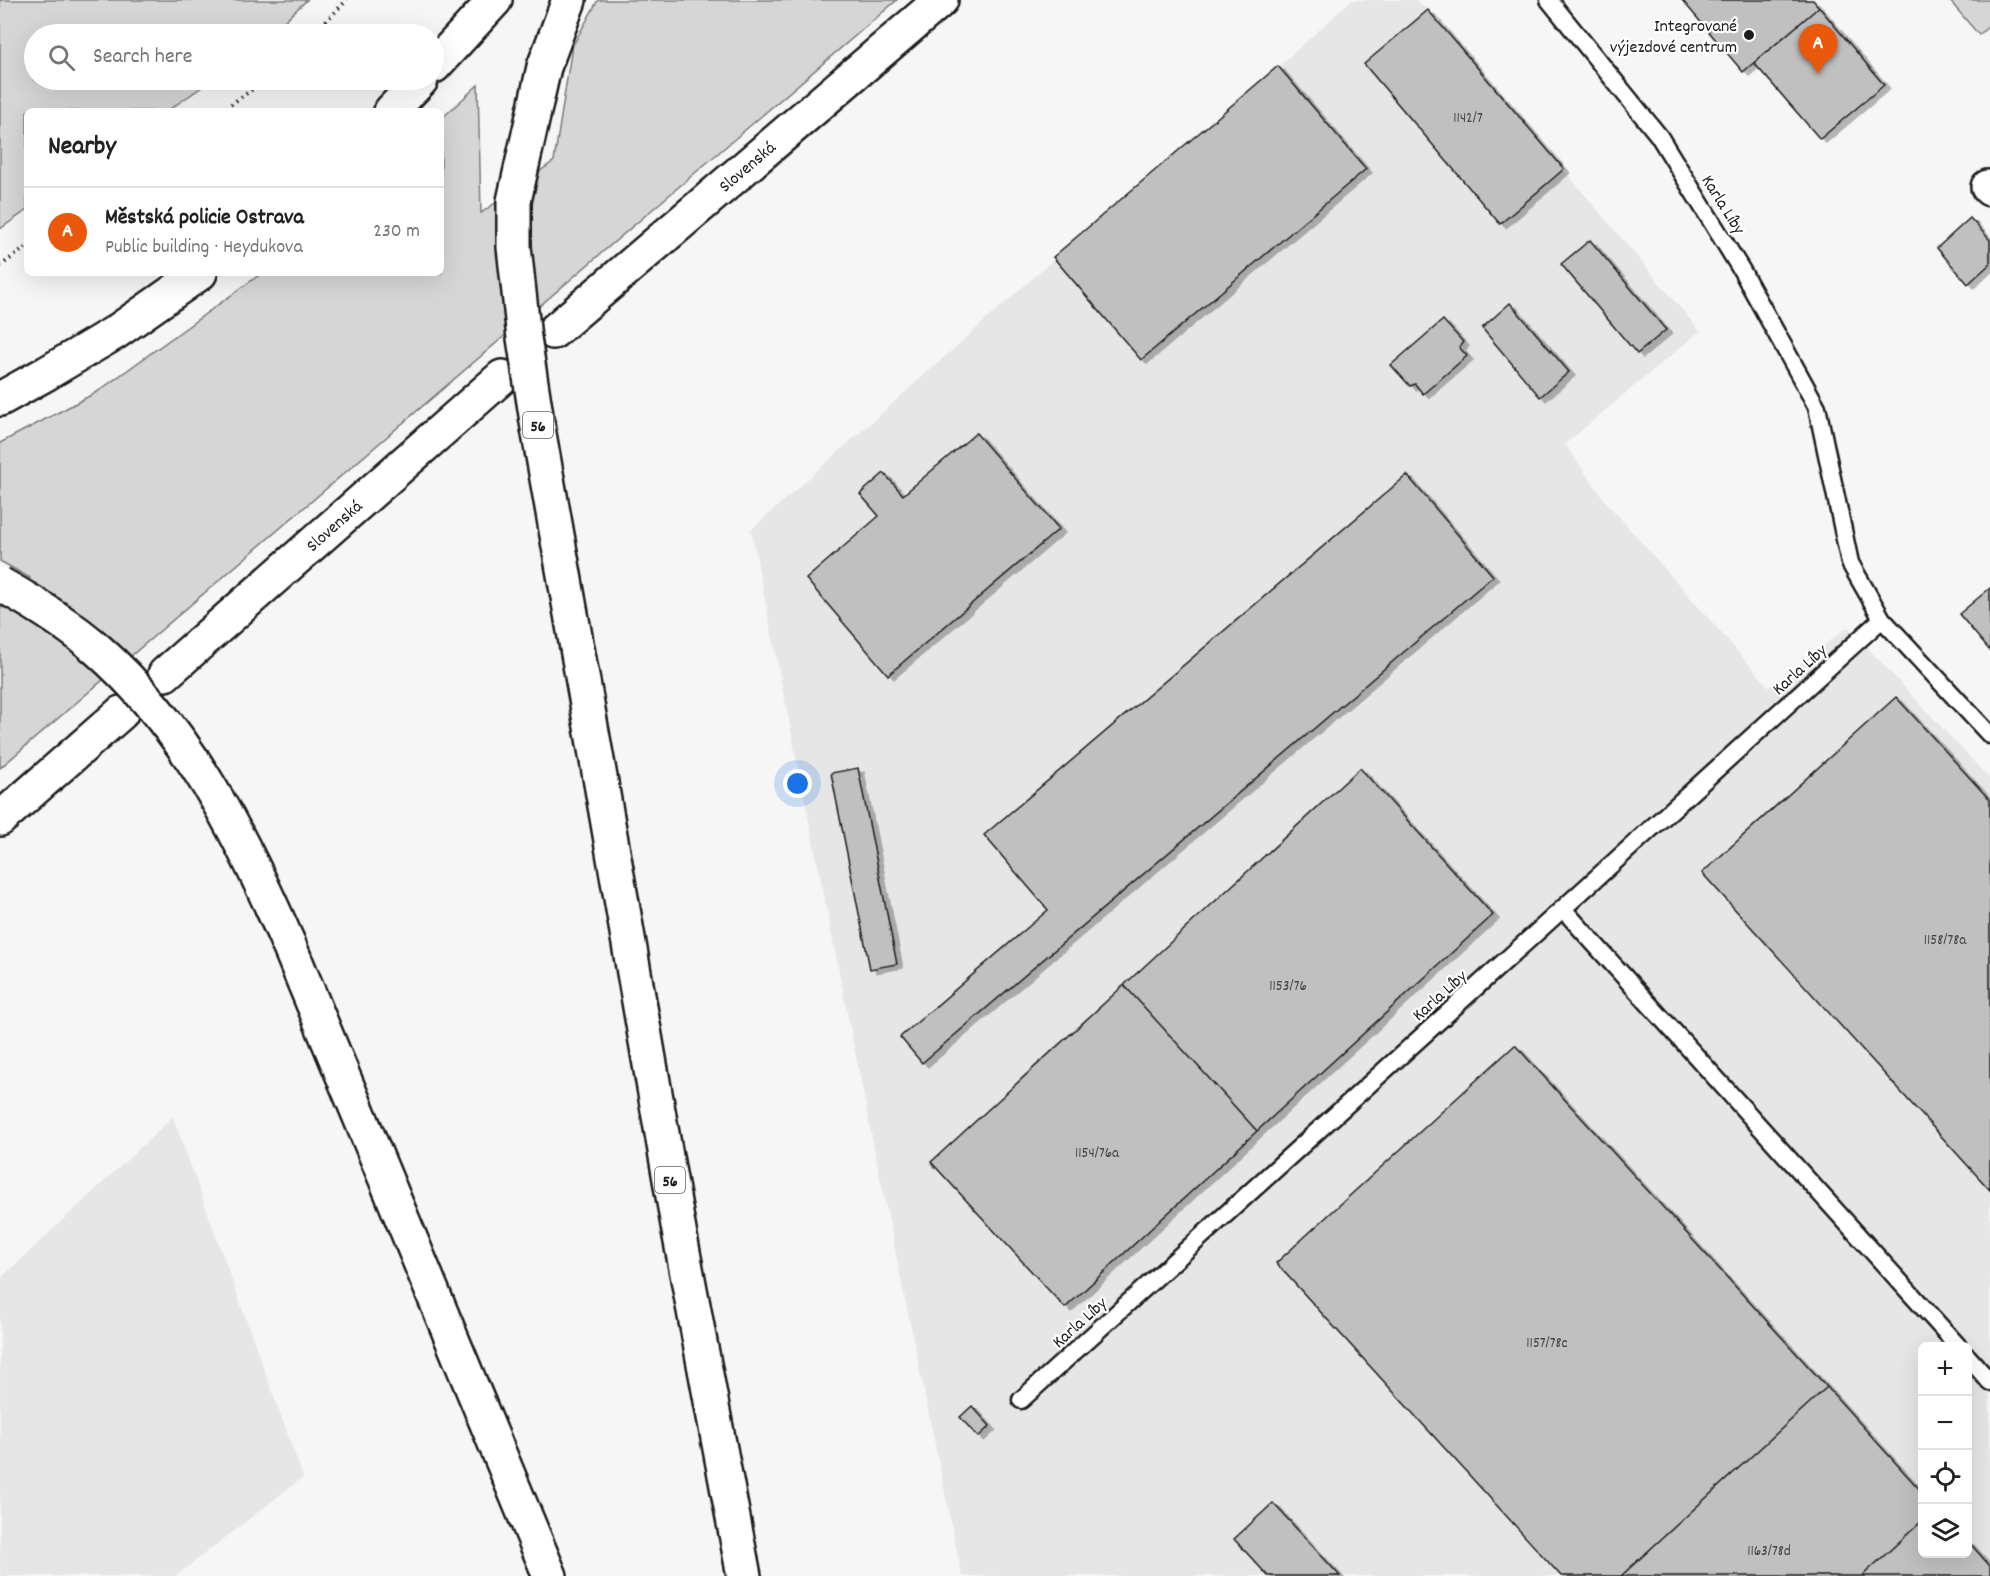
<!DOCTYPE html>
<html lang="en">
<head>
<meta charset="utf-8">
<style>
	body { margin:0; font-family:Dekko,sans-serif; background:#f2f2f2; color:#222 }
	.controls { position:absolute; right:18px; bottom:18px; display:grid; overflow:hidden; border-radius:9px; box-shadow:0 6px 24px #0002 }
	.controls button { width:54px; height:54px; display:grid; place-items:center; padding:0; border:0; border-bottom:2px solid #e0e0e0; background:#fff; color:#222; font:30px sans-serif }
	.you { position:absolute; left:798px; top:784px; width:21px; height:21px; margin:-15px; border:4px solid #fff; border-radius:50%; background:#1a73e8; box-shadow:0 0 0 9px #1a73e833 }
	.badge { display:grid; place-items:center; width:39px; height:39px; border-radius:50%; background:#ea580c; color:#fff; font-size:20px; font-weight:700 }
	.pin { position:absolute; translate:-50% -50px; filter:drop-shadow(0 2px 3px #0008) }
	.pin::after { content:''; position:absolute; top:32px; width:21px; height:18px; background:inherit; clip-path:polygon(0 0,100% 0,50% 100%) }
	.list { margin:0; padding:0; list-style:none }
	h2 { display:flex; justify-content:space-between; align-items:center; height:78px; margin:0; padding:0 24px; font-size:26px }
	h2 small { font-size:20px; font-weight:400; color:#767676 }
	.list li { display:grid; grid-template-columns:39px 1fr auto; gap:18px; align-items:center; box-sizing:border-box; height:90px; padding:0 24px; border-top:2px solid #e0e0e0 }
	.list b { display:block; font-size:22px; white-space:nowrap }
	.list p { margin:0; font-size:20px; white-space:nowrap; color:#767676 }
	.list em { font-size:20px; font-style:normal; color:#767676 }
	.icon { flex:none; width:33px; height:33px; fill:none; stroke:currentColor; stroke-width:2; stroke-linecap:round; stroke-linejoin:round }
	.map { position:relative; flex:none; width:1990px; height:1576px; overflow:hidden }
	.search { position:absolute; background:#fff; box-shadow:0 6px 24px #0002; left:24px; top:24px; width:420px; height:66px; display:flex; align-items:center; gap:15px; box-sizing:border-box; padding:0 21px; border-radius:33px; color:#767676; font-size:22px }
	.panel { position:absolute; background:#fff; box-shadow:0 6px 24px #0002; left:24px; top:108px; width:420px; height:168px; border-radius:9px }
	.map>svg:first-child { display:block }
	.built { fill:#e6e6e6; fill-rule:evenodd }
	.green { fill:#d6d6d6; stroke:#797979; stroke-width:1.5 }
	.building { fill:#c0c0c0; stroke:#1c1c1c; stroke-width:1.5; filter:url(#shadow) }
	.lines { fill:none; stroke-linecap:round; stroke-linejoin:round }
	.service-casing { stroke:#1c1c1c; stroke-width:21 }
	.minor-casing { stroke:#1c1c1c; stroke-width:38 }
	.tertiary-casing { stroke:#1c1c1c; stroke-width:38 }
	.trunk-casing { stroke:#1c1c1c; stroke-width:38 }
	.path { stroke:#1c1c1c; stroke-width:4; stroke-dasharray:1.5 4.5; stroke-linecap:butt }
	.service { stroke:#fff; stroke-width:16 }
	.minor { stroke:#fff; stroke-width:33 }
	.tertiary { stroke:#fff; stroke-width:33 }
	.trunk { stroke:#fff; stroke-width:33 }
	.trunk-bridge-casing { stroke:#1c1c1c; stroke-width:38; stroke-linecap:butt }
	.trunk-bridge { stroke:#fff; stroke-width:33 }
	.poi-dot { fill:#1c1c1c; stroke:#fff; stroke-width:2 }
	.labels { text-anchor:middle; stroke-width:4.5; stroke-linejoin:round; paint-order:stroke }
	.number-label { font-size:15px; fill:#454545 }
	.shield { fill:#fff; stroke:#606060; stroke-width:1.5 }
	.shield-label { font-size:16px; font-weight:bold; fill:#1c1c1c }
	.poi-label { font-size:18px; fill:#1c1c1c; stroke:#fff; text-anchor:end }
	.street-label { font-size:18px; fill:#1c1c1c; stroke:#fff }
</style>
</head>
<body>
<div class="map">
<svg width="1990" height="1576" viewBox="0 0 1990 1576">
	<defs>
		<filter id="shadow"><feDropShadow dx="6" dy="4" stdDeviation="0" flood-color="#0004"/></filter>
	</defs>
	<rect width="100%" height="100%" fill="#f6f6f6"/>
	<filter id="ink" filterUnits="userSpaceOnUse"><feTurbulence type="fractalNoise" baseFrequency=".0167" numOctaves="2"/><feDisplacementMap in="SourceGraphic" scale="12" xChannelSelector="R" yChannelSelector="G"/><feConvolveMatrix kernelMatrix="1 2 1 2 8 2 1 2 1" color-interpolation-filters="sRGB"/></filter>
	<g filter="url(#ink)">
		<path class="built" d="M1352 0H1415L1431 13 1700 331 1565 444 1606 502 1769 687 1848 627 1990 779V1576H962L879 1172 751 530 1054 259 1278 67ZM1922 1346H1968V1554H1922Z
			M173 1117 303 1477 176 1576H0V1279Z"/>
		<path class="green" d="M0 0H307L270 34H34V80H212L167 111H27V210L0 229Z
			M598 0H897L0 768V610L30 578 0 561V443L97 392 262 273H441V119L478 85 481 213 554 161 572 47Z
			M1949 0H1990V25L1979 35Z"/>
		<path class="building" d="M1682 0H1813L1819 7 1743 72Z
			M1819 7 1884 85 1820 139 1754 63Z
			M1428 10 1564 169 1500 224 1364 64Z
			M1278 66 1366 169 1141 360 1053 257Z
			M1970 218 1990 240V264L1968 284 1937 248Z
			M1590 240 1666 330 1637 354 1561 264Z
			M1510 303 1569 372 1540 397 1482 328Z
			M1443 320 1463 342 1459 347 1467 356 1423 394 1415 384 1410 386 1391 365Z
			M976 433 1059 529 888 675 806 579 879 516 860 494 884 473 903 495Z
			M1407 475 1493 576 922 1063 900 1037 1048 910 984 835Z
			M1990 588V651L1959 614Z
			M1896 697 1990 800V1190L1702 873Z
			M858 768 897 964 870 969 831 773Z
			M1360 768 1493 915 1257 1131 1124 985Z
			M1124 985 1257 1131 1065 1308 931 1162Z
			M1515 1045 1827 1387 1621 1576H1561L1276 1263Z
			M1827 1387 1922 1492V1521L1862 1576H1621Z
			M972 1406 990 1426 978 1437 960 1417Z
			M1273 1503 1340 1576H1268L1234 1539Z
			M1922 1521V1554H1968V1541L1990 1566V1576H1862Z"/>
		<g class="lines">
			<g class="service-casing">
				<path id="service" d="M1549 0 1659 136 1742 271 1817 407 1850 563 1882 619
					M1563 909 1958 1346
					M1968 1357 1990 1382
					M1021 1400 1882 619 1990 735"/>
			</g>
			<g class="minor-casing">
				<path id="minor" d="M1988 187 1990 189"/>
			</g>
			<g class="tertiary-casing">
				<g id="tertiary">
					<path id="s1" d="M553 332 941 0"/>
					<path id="s2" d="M165 674 502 377"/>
					<path d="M0 819 121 713"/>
				</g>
			</g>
			<g class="trunk-casing">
				<path id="trunk" d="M434 66 495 0
					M544 67 569 0
					M391 111 421 80
					M0 399 47 373 116 332 200 273
					M601 783 679 1231 744 1576
					M288 943 550 1576"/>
			</g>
			<path class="path" d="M313 34 347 0
				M221 111 266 80
				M0 266 27 247"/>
			<use href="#service" class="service"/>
			<use href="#minor" class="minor"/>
			<use href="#tertiary" class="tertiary"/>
			<use href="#trunk" class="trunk"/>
			<g class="trunk-bridge-casing">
				<path id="trunk-bridge" d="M544 67 514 201V247L524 338 538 428 601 783
					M0 584C34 603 69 624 98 650 188 729 241 836 288 943"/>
			</g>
			<use href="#trunk-bridge" class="trunk-bridge"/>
		</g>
	</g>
	<circle class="poi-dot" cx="1749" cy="35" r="6"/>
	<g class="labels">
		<g class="number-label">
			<text x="1468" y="122">1142/7</text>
			<text x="1945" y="944">1158/78a</text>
			<text x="1288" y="990">1153/76</text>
			<text x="1097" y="1157">1154/76a</text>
			<text x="1547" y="1347">1157/78c</text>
			<text x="1769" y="1555">1163/78d</text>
		</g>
		<g class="shield">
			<rect x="523" y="412" width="30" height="26" rx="4.5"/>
			<rect x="655" y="1167" width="30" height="26" rx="4.5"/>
		</g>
		<g class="shield-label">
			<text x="538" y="431">56</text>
			<text x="670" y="1186">56</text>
		</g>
		<g class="poi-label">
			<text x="1737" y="31">Integrované<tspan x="1737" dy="21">výjezdové centrum</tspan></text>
		</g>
		<g class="street-label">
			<text dy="6" stroke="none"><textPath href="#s1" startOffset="255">Slovenská</textPath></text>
			<text transform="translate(1724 204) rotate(58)" y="6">Karla Líby</text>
			<text dy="6" stroke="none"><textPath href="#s2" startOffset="225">Slovenská</textPath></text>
			<text transform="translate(1799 669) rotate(-42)" y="6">Karla Líby</text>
			<text transform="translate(1439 995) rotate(-42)" y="6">Karla Líby</text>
			<text transform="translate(1079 1322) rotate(-42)" y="6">Karla Líby</text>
		</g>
	</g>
</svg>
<div class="controls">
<button>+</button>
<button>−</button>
<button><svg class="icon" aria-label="locate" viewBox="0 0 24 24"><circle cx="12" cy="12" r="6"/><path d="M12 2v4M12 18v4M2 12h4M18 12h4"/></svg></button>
<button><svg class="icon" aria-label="layers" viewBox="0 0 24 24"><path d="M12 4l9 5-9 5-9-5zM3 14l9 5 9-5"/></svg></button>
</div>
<div class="you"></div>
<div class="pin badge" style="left:1818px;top:74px">A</div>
<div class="search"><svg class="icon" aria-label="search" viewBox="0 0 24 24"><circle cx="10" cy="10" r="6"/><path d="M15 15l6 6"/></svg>Search here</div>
<section class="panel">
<h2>Nearby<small></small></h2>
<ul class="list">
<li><span class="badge">A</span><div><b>Městská policie Ostrava</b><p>Public building · Heydukova</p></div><em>230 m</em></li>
</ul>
</section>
</div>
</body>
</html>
